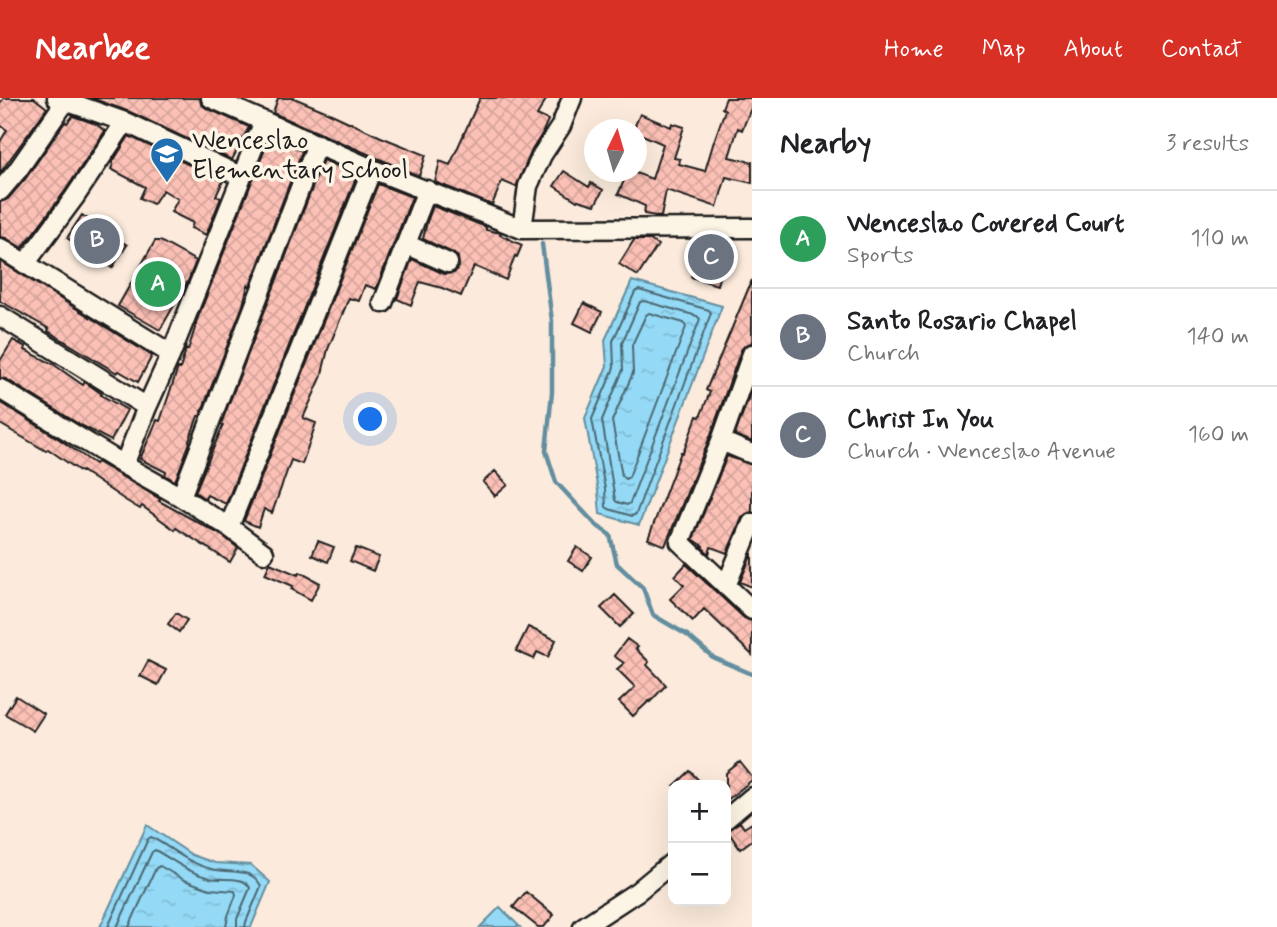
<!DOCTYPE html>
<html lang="en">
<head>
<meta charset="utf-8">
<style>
	body { margin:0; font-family:Mynerve,sans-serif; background:#f6f6f6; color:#202124 }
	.controls { position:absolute; right:21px; bottom:21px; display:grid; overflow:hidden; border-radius:14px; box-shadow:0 7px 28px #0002 }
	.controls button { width:63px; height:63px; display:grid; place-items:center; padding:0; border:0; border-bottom:2px solid #e0e0e0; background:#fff; color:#202124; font:35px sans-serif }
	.compass { position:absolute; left:584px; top:21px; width:63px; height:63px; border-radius:50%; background:#fff; box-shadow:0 7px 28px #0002; rotate:5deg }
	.you { position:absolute; left:371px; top:322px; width:24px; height:24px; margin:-18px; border:5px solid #fff; border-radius:50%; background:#1a73e8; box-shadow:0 0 0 10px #1a73e833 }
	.badge { display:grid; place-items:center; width:46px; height:46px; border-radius:50%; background:#d93025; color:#fff; font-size:23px; font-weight:700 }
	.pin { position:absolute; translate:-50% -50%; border:4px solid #fff; box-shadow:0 2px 7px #0006 }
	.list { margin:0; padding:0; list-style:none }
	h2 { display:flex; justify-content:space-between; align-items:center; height:91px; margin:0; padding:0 28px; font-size:30px }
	h2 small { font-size:23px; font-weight:400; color:#757577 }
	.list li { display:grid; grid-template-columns:46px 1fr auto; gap:21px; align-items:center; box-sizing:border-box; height:98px; padding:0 28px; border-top:2px solid #e0e0e0 }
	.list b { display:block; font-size:26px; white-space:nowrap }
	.list p { margin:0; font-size:23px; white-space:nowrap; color:#757577 }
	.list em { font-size:23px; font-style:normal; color:#757577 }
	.map { position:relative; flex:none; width:752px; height:829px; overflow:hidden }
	header { display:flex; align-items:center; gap:42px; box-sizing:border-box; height:98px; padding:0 35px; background:#d93025; color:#fff }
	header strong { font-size:33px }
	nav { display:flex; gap:38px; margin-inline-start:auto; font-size:24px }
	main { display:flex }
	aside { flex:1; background:#fff }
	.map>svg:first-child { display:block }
	.water { fill:url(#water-ripples); stroke:#648e9f; stroke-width:2 }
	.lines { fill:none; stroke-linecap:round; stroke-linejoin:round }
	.shore { stroke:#4c6873; stroke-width:2 }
	.stream { stroke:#648e9f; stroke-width:4.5 }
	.building { fill:url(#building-cross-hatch); stroke:#1c1c1c; stroke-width:2 }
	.minor-casing { stroke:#1c1c1c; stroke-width:23 }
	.minor { stroke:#fcf5e5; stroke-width:18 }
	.labels { text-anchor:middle; stroke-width:7; stroke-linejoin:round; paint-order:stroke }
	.poi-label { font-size:26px; fill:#1c1c1c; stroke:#fcf5e5; text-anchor:start }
</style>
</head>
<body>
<header>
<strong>Nearbee</strong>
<nav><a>Home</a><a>Map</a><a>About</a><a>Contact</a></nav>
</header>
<main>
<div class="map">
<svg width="752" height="829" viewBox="0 0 752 829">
	<defs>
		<pattern id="water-ripples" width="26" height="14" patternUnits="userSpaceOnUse" patternTransform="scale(1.75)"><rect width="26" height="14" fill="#94daf6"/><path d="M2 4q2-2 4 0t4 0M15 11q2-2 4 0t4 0" fill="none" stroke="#7fbad2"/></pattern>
		<pattern id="building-cross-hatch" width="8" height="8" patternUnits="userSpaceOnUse" patternTransform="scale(1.75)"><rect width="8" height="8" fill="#fcc1b6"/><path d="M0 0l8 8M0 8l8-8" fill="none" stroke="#d7a59c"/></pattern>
	</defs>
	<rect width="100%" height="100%" fill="#fcebdc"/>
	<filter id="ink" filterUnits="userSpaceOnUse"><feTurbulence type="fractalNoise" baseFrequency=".0143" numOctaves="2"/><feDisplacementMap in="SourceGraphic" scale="14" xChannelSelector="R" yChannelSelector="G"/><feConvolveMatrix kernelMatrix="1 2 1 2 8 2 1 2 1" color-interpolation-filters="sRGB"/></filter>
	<g filter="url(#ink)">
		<path class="water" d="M632 183 722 208 639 427 600 416 598 393 585 320 607 268 605 242Z
			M147 727 192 757 215 765 251 767 270 784 251 829H100Z
			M500 809 520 829H480Z"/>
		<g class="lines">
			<path class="shore" d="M639 192 709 212 711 215 636 416 632 418 609 411 606 409 605 391 592 321 614 270 613 243 635 194Z
				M644 203 697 218 700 221 630 405 627 407 617 404 615 402 602 322 623 272 622 245 640 204Z
				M649 215 684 225 686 229 629 379 625 381 622 378 612 323 633 275 632 247 646 217Z
				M108 829 148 741 151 739C172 750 187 765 211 771 229 776 251 768 261 788L246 824 245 829
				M117 829 152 754 155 752C175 763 187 774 210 780 223 783 244 777 250 790L237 821V829
				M129 829 156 770 160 768 184 782 210 791 235 793 236 797 228 818 226 829"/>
			<path class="stream" d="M542 146 552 223V294L546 353 556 384 596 427 610 437 617 466 643 490 653 517 687 537 714 560 752 576"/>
		</g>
		<path class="building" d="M4 0H34L47 10 0 75V44L7 32 0 27V5Z
			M91 0H200L201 6 206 10 249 29 232 62 130 14Z
			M278 0H294L325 13 381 39 426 57 419 78 273 15Z
			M480 0H547L537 17 548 22 542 36 532 52 516 89 502 83 492 107 435 84 440 63 450 67Z
			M726 0H752V8L742 32 738 30 729 59 752 64V85L726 79 717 109 666 92 661 119 644 116 645 108 618 96 628 74H633L652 81 663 46 636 34V32H633L640 16 671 29 672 25 684 29 674 60 680 61 679 66 705 73 714 43 725 12 722 10Z
			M73 18 96 26 105 33 65 93 22 150 6 140 0 139V104L8 101 26 80 65 24 67 25Z
			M129 38 223 83 216 98 221 100 206 137 191 130 193 125 171 114 178 101 163 92 153 106 140 100 145 89 111 71 113 66 112 65Z
			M270 38 302 53 250 188 248 187 243 207 200 318H198L189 343 190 344 175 383 165 377 166 374 140 361 157 322 160 323 178 270 180 271 186 251 188 252 196 227H195Z
			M323 62 357 77 226 406 207 397 205 401 195 394 223 327 221 326Z
			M564 73 589 89 591 85 603 92 595 107 578 102 577 103 554 88Z
			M378 86 412 99 376 191 365 187 359 203 349 200 328 251 321 280 303 320 316 325 302 366 291 362 272 415 264 411 258 429 244 423Z
			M433 108 486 129V132L501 135 500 137 522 147 517 159 515 158 506 182 474 168 461 198 442 190 420 184 411 207 397 201 412 161 444 176 454 175 459 169 458 159 453 155 423 141 427 124Z
			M82 117 127 147 112 170 67 140Z
			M730 141 717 187 691 179 702 142Z
			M634 142H650L658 147 638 178 619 166Z
			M155 143H160L196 163 188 183 160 232 118 208Z
			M0 163 152 258 138 284 119 273 117 275 48 233 49 231 0 203Z
			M752 182V245L745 247 741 252 710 339 665 448 648 441 681 354 683 355 697 318 700 319 710 294 706 292Z
			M584 205 602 214 592 234 574 225Z
			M13 242 26 249 25 252 53 266 83 287 85 284 102 296 101 297 127 312 111 343 77 325 6 281 0 280V263Z
			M752 290V344L735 337Z
			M0 304 59 341 95 366 97 364 160 401 159 403 223 438 238 450 230 464 176 430 175 432 142 408 140 411 125 402 82 373 81 374 48 351 46 353 0 326Z
			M727 358 752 367V414L746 416 742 420 727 455 711 449 709 456 702 449 703 448 693 441Z
			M495 373 508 387 495 398 483 384Z
			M318 443 334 449 328 464 312 457Z
			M577 449 592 459 583 473 568 463Z
			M356 450 379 459 373 473 350 463Z
			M752 455V489L740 484Z
			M270 465 298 477 300 474 320 485 311 502 291 491 293 488 265 476Z
			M686 466 744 520 752 523V557L704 511 693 523 670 501 684 487 675 478Z
			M615 497 634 516 620 529 601 510Z
			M176 515 187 522 179 534 168 526Z
			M528 529 556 542 548 559 537 554 534 561 516 553Z
			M627 541 638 549 636 551 649 564 647 567 666 587 650 604 649 603 633 618 619 604 635 589 617 571 624 565 614 558Z
			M148 563 166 572 158 587 140 578Z
			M16 598 44 616 33 633 5 616Z
			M740 664 752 679V682L726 703V675Z
			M690 673 703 687H675Z
			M740 724 744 730 752 725V742L740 751 727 732Z
			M526 794 554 817 544 829H538L513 809Z"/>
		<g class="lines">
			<g class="minor-casing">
				<path id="minor" d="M57 0 125 24 242 79
					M211 0 372 71 522 131 752 130
					M427 92 406 146 448 165
					M0 93 17 73 65 4
					M522 131 528 88 542 57 561 28 572 0
					M0 150 171 256
					M25 166 74 100 125 24
					M383 205 406 146
					M0 218 147 309
					M752 256 721 343 680 444 752 512
					M0 291 124 367 181 399 229 429 264 455
					M721 343 752 356
					M124 367 147 309 171 256 264 23
					M181 399 317 46
					M229 429 372 71
					M726 488 752 425
					M726 721 752 699
					M583 829 638 793 673 764"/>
			</g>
			<use href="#minor" class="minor"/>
		</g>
	</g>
	<defs>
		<g id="school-pin" transform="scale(1.75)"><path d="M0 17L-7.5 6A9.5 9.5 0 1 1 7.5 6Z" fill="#1f6fb2" stroke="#fcf5e5"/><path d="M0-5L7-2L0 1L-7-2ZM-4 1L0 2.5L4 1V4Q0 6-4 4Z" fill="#fff"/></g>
	</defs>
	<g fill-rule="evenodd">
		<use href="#school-pin" x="167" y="56"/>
	</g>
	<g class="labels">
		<g class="poi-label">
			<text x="192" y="50">Wenceslao<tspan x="192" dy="30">Elementary School</tspan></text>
		</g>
	</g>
</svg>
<div class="controls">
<button>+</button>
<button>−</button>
</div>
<svg class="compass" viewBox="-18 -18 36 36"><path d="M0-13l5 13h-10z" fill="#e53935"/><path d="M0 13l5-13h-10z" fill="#757577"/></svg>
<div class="you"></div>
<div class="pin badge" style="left:158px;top:186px;background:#2e9e5b">A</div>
<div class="pin badge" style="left:97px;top:143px;background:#6b7280">B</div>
<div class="pin badge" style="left:711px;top:159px;background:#6b7280">C</div>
</div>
<aside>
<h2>Nearby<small>3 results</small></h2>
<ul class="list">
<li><span class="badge" style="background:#2e9e5b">A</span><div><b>Wenceslao Covered Court</b><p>Sports</p></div><em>110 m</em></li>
<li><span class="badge" style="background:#6b7280">B</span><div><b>Santo Rosario Chapel</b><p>Church</p></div><em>140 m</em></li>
<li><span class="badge" style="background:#6b7280">C</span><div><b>Christ In You</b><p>Church · Wenceslao Avenue</p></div><em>160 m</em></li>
</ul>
</aside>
</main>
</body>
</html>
